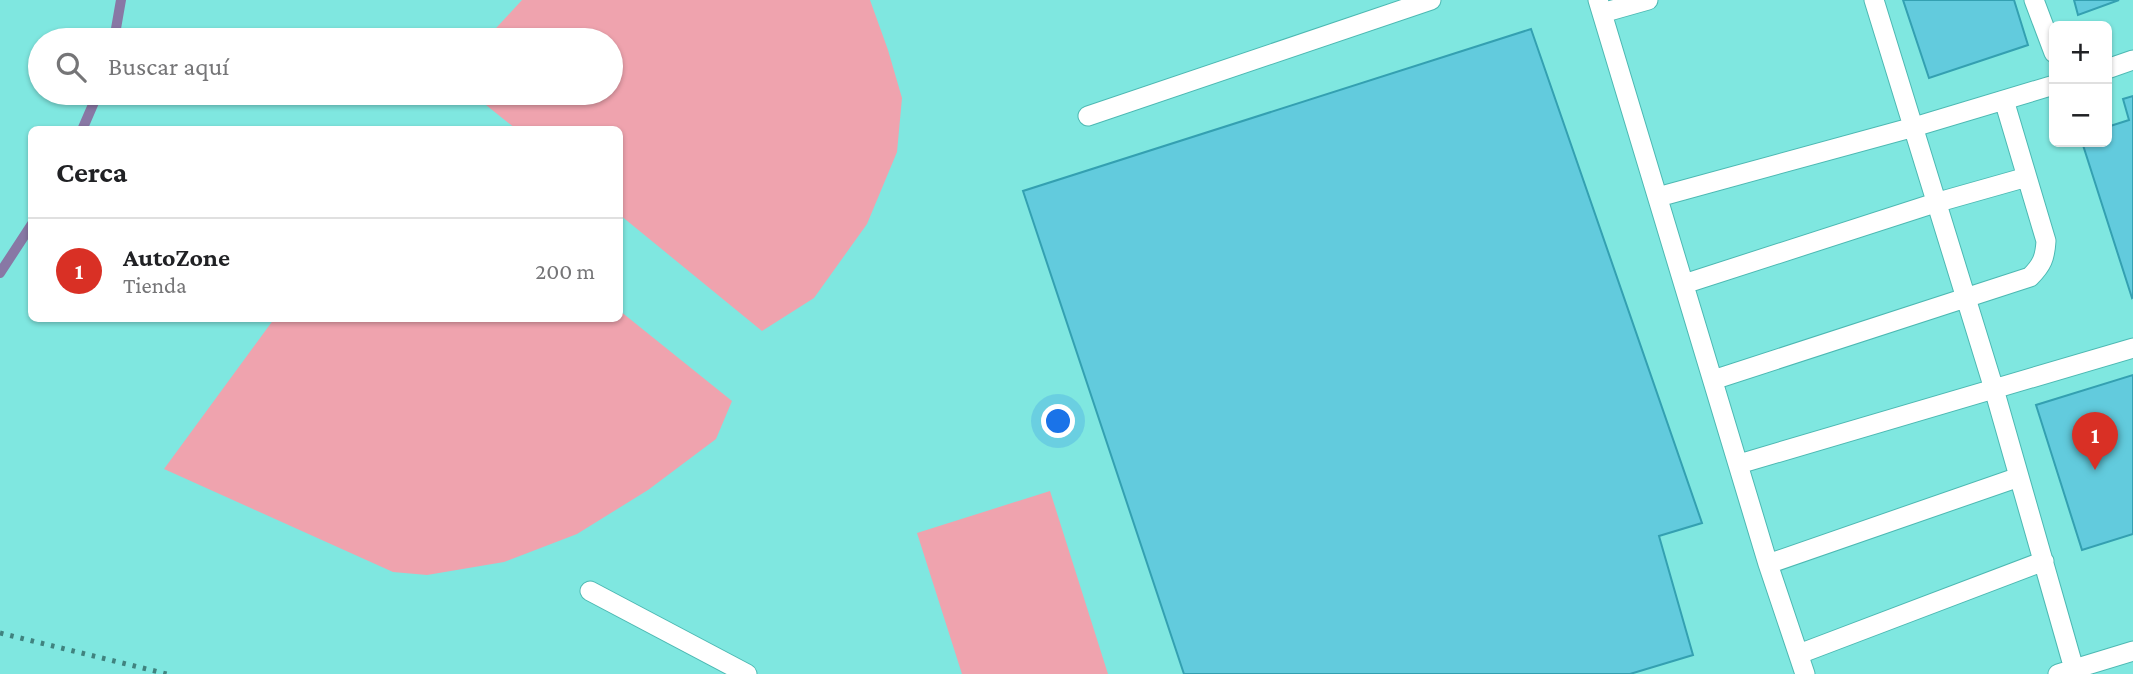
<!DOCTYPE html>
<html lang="es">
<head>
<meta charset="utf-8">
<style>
	body { margin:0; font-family:"Crimson Pro",serif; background:#f2f2f2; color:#202124 }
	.controls { position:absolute; right:21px; top:21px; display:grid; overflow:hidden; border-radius:10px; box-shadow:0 2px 5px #0004 }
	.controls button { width:63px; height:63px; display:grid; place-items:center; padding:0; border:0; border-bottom:2px solid #e0e0e0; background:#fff; color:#202124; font:35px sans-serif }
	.you { position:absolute; left:1059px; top:422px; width:24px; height:24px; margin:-18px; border:5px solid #fff; border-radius:50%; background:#1a73e8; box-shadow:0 0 0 10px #1a73e833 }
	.badge { display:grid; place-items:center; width:46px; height:46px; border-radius:50%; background:#d93025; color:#fff; font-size:23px; font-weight:700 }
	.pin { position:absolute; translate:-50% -58px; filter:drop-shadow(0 2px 4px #0008) }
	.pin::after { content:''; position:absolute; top:37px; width:24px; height:21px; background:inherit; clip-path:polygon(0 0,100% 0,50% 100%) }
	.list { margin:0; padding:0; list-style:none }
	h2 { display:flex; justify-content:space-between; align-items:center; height:91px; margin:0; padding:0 28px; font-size:30px }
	h2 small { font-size:23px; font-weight:400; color:#757577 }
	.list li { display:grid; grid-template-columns:46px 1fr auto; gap:21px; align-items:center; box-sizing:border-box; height:105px; padding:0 28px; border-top:2px solid #e0e0e0 }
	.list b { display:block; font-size:26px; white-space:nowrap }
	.list p { margin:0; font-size:23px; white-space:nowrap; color:#757577 }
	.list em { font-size:23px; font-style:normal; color:#757577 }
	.icon { flex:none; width:38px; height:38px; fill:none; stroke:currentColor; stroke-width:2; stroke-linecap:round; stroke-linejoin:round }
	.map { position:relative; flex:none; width:2133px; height:674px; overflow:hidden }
	.search { position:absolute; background:#fff; box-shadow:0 2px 5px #0004; left:28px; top:28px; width:595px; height:77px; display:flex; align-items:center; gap:18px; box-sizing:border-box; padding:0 24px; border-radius:38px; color:#757577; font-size:26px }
	.panel { position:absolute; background:#fff; box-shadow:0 2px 5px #0004; left:28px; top:126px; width:595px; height:196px; border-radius:10px }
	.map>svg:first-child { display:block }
	.green { fill:#efa3ae }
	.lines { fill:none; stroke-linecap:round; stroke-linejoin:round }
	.stream { stroke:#8878a5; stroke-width:10 }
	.building { fill:#62cbdd; stroke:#34a0b1; stroke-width:2 }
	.lane-casing { stroke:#4db9b3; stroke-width:21 }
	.lane { stroke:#fff; stroke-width:19 }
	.rail { stroke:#40837f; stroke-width:5; stroke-dasharray:3.5 7; stroke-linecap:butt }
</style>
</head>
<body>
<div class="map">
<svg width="2133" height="674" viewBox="0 0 2133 674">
	<rect width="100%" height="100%" fill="#7fe7e0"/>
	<path class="green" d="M522 0H870L888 50 902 98 897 152 867 224 814 298 762 331 620 215V130L516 129 471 93H611V40H485Z
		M620 311 732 401 716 439 648 490 577 534 504 562 427 575 393 572 164 469 274 319 620 318Z
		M1050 491 1108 674H962L917 533Z"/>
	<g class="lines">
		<path class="stream" d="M114 40 121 0
			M82 130 98 93
			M0 273 32 224"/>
	</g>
	<path class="building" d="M1903 0H2014L2028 45 1929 78Z
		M2074 0H2119L2078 15Z
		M1531 29 1702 523 1659 536 1693 655 1630 674H1184L1023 191Z
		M2133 96V297L2132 298 2082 142H2107V127L2129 120 2123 99Z
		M2133 375V534L2082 550 2036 405Z"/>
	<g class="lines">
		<g class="lane-casing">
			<path id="lane" d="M1598 0 1768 564 1805 674
				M1874 0 1994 389 2074 669 2058 674
				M2034 0 2054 53
				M1602 13 1648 0
				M2107 69 2133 60
				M1088 116 1431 0
				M1658 197 1914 127 2054 85
				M1684 284 1935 203 2027 177
				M1713 380 2030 277C2042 265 2045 258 2046 241L2004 100
				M1739 464 2133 348
				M1768 564 2019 477
				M590 591 747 674
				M1799 654 2044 561
				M2074 669 2133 651"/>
		</g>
		<use href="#lane" class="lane"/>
		<path class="rail" d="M0 633 167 674"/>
	</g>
</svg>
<div class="controls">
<button>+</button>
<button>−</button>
</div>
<div class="you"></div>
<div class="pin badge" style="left:2095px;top:470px">1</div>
<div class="search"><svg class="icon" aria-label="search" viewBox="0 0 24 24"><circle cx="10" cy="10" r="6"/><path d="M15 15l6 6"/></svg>Buscar aquí</div>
<section class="panel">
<h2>Cerca<small></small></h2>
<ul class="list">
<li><span class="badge">1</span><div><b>AutoZone</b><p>Tienda</p></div><em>200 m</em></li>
</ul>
</section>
</div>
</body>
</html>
